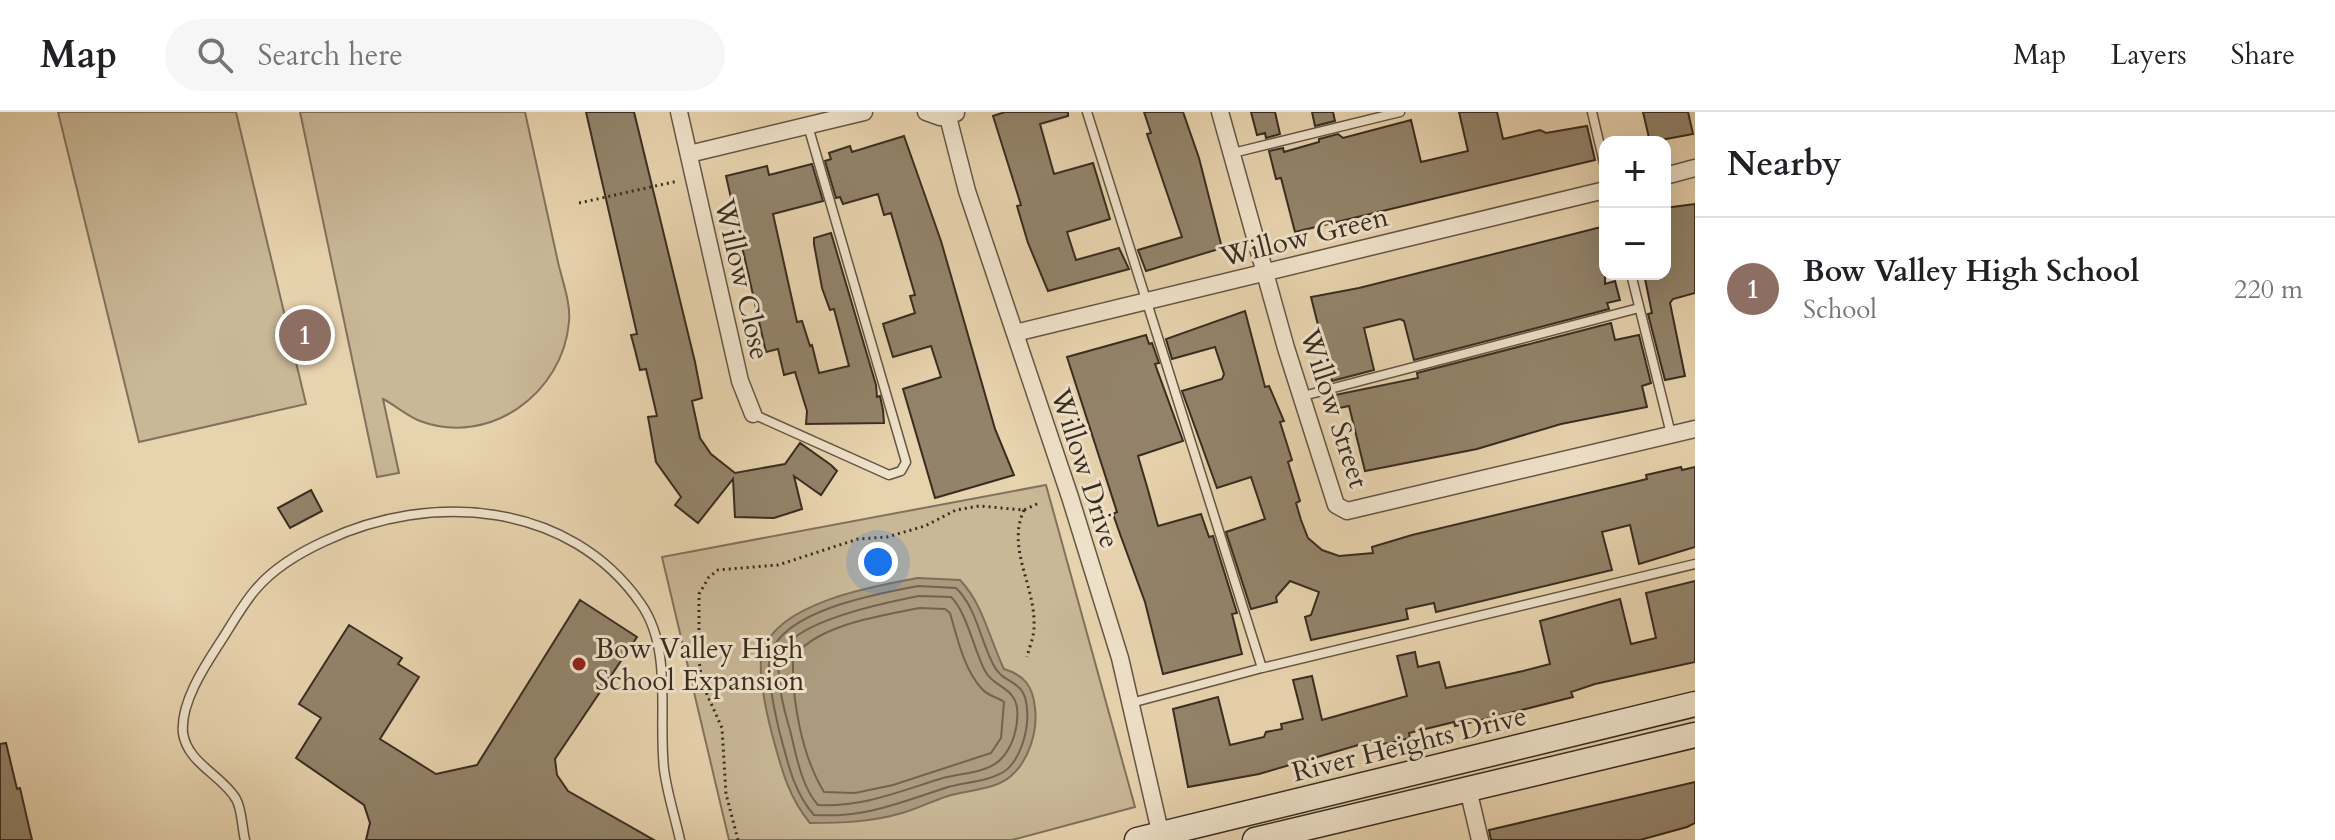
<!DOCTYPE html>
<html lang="en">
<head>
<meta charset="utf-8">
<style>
	body { margin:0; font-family:Cardo,serif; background:#f6f6f6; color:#202124 }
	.controls { position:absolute; right:24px; top:24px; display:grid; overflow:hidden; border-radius:16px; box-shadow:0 8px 32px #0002 }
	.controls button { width:72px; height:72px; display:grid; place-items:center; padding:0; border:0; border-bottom:2px solid #e0e0e0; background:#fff; color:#202124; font:40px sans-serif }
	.you { position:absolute; left:878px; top:450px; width:28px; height:28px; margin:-20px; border:6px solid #fff; border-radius:50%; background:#1a73e8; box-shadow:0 0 0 12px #1a73e833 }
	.badge { display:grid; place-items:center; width:52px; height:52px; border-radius:50%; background:#db2777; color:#fff; font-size:26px; font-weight:700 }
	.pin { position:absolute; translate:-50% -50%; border:4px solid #fff; box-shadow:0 2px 8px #0006 }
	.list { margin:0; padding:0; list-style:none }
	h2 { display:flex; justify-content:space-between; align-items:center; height:104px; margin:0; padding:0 32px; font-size:34px }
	h2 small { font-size:26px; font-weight:400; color:#757577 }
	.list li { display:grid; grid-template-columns:52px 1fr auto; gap:24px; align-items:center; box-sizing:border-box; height:144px; padding:0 32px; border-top:2px solid #e0e0e0 }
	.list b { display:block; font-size:30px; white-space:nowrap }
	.list p { margin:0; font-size:26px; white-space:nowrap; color:#757577 }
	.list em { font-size:26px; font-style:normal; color:#757577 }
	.icon { flex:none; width:44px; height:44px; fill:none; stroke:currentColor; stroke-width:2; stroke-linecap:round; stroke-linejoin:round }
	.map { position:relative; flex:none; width:1695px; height:728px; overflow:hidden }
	header { display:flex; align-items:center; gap:48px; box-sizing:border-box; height:112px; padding:0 40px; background:#fff; border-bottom:2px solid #e0e0e0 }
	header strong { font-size:38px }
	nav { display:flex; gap:44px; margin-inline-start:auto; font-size:28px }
	.search { width:560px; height:72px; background:#f6f6f6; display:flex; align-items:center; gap:20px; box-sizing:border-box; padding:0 28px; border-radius:44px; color:#757577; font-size:30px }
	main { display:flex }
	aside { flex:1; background:#fff }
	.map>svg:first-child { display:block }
	.green { fill:#c9b796; stroke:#80725c; stroke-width:2 }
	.water { fill:#ac9a7e; stroke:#7e6e59; stroke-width:2 }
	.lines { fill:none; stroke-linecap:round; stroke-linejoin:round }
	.shore { stroke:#726350; stroke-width:2 }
	.building { fill:#93836a; stroke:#382c21; stroke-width:2 }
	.lane-casing { stroke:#645644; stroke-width:11 }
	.street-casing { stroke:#645644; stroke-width:19 }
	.secondary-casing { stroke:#382c21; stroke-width:27 }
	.path { stroke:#382c21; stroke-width:3; stroke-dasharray:2 4; stroke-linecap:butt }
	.lane { stroke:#efe2ca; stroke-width:8 }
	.street { stroke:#efe2ca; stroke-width:16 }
	.secondary { stroke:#efe2ca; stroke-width:24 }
	.poi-dot { fill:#8f2418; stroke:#efe2ca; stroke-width:3 }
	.labels { text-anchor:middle; stroke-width:6; stroke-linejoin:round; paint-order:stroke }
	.street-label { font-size:28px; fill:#382c21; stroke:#efe2ca }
	.poi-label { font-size:28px; fill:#382c21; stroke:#efe2ca; text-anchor:start }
</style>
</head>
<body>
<header>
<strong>Map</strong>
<div class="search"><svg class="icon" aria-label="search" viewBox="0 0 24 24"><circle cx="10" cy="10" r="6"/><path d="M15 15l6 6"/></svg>Search here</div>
<nav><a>Map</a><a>Layers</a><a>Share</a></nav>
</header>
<main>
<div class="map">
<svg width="1695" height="728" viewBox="0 0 1695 728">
	<rect width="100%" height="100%" fill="#e7d3ae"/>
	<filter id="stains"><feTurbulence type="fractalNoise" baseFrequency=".0025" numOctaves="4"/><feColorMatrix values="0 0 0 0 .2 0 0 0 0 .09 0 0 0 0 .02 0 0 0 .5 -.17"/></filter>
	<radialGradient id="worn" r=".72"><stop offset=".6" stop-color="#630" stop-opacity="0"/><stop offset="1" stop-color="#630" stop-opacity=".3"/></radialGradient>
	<path class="green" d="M58 0H236L306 292 139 330Z
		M300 0H525C536 50 547 100 558 150 562 168 571 191 569 210 563 281 490 335 420 309 407 304 395 293 383 287L399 361 377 365Z
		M1046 373 1135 695 1012 728H729L662 445Z"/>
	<path class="water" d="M918 466 960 468C983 492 989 526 1004 557 1024 563 1033 574 1035 596 1038 618 1029 648 1012 663 997 678 967 678 948 684 932 689 917 697 902 701 872 710 841 711 810 711 788 685 781 655 772 622 767 603 756 556 763 538 780 490 875 474 918 466Z"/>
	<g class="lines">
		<path class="shore" d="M918 474 956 476C976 495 980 527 993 552 1003 574 1025 565 1027 597 1029 617 1021 647 1005 659 988 670 964 670 945 676 899 691 865 706 814 703 793 680 787 647 779 618 775 601 765 556 771 540 788 497 878 482 918 474Z
			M919 484 951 485C966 499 974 537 984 557 993 576 1014 574 1017 596 1019 613 1013 635 1001 647 988 661 961 661 943 666 900 679 865 695 818 693 801 674 796 642 790 618 784 598 775 565 780 544 790 509 888 490 919 484Z
			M920 496 945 497 950 501C957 525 964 558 982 577 988 584 997 585 1004 590L1001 626 991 641 893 673 855 681 824 680C802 644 792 590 793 547 814 513 884 503 920 496Z"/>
	</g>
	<path class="building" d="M586 0H634L695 250 702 286 692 289 700 326 711 342 735 361 785 352 800 331 831 353 837 359 821 383 794 364 802 397 774 406 735 405 733 367 698 411 675 393 681 385 656 350 648 305 657 304 646 257 640 258 635 238 631 223 637 222Z
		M1005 0H1068V4L1040 12 1054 62 1093 51 1110 107 1067 120 1076 148 1119 136 1129 157 1048 179 1028 131 1017 94 1021 93 993 4Z
		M1144 0H1183L1199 46 1222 136 1146 159 1138 138 1182 125 1147 22 1151 21Z
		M1251 0H1275L1280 22 1266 26 1265 21 1257 23Z
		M1312 0H1333L1335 9 1315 14Z
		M1459 0H1497L1503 27 1540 18 1546 21 1587 14 1595 48 1295 120 1281 66 1276 67 1269 39 1283 36 1284 40 1319 30V27L1338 22 1343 26 1411 8 1421 50 1468 39Z
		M1643 0H1688L1693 22 1650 30Z
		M904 24 941 129 995 317 1014 363 935 386 903 277 941 265 931 234 893 245 883 212 915 201 910 184 915 183 891 101 884 103 878 82 843 92 840 85 836 86 825 49 831 47 829 41 850 34 852 40Z
		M812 52 823 89 773 102 797 210 802 209 810 234 812 233 819 261 849 254 834 197 830 198 822 176 814 132V126L831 121 876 273 877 285 880 284 883 298 884 311 806 312 807 299 795 260 784 263 778 237 766 240 726 64 767 54 769 63Z
		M1695 92V181L1673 187 1670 191 1685 264 1665 268 1648 202 1652 201 1644 162H1665V96Z
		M1605 114V172L1615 169 1620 188 1607 191 1609 197 1414 248 1404 209 1400 207 1364 216 1374 258 1332 269 1311 185 1359 176Z
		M1245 199 1265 275 1269 274 1284 309 1280 310 1292 348 1288 350 1300 389 1296 391 1301 408 1308 426 1322 438 1339 444 1373 441 1372 435 1412 423 1647 367 1646 363 1681 355 1682 358 1695 355V435L1639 452 1630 413 1602 420 1612 458 1436 500 1434 491 1406 497 1408 507 1311 528 1305 505 1311 503 1319 480 1290 469 1276 485 1277 490 1251 497 1226 420 1265 407 1251 365 1217 376 1182 279 1222 267 1224 262 1215 235 1172 247 1166 227Z
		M1611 211 1615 228 1639 223 1651 271 1642 274 1647 295 1561 312 1477 337 1365 359 1349 294 1339 296 1335 283 1418 266 1417 261Z
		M1146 223 1149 232 1152 231 1159 251 1155 252 1183 329 1138 344 1148 378 1158 414 1201 402 1209 425 1213 424 1237 501 1232 502 1242 542 1163 562 1145 490 1120 422 1113 402 1117 400 1067 245Z
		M311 378 322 399 290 416 278 396Z
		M1695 469V550L1595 572 1571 580 1573 585 1490 606 1455 614 1454 610 1409 621 1410 626 1390 631 1373 633 1372 629 1259 662 1188 675 1173 597 1218 585 1230 633 1264 625 1266 620 1282 617 1281 612 1303 607 1293 568 1312 564 1322 608 1407 584 1397 544 1415 540 1418 555 1439 550 1446 576 1523 559 1550 552 1540 509 1620 487 1631 532 1656 526 1646 481Z
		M580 488 637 525 555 647 557 663 568 679 654 728H366L370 711 364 693 296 646 321 606 299 592 349 513 402 546 398 552 419 565 380 627 436 662 477 653Z
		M6 631 17 677 20 676 32 728H0V632Z
		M1695 670V711L1687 715 1640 728H1491L1489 718Z"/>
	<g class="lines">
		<g class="lane-casing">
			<path id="lane" d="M1087 0 1262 556
				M1592 0 1605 55
				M1233 41 1400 0
				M1631 162 1671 322
				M1303 284 1639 196
				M753 302 889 363 901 359 906 350 808 14
				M1131 591 1262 556 1695 452
				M245 728C242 716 242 697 236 687 223 664 187 651 183 621 180 592 204 555 219 532 231 514 242 493 256 477 273 457 301 440 325 429 430 379 570 389 641 492 673 538 658 604 664 657 667 681 675 705 680 728"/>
		</g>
		<g class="street-casing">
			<path id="street" d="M679 0 740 269 753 302
				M926 0 940 5 956 1
				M1220 0 1286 236 1336 393 1347 399 1695 317
				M948 5 967 79 1070 385 1120 546 1162 728
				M689 42 864 0
				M1665 64 1695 56
				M1015 221 1605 78
				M1468 677 1480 728"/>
		</g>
		<g class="secondary-casing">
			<path id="secondary" d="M1137 728 1695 592
				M1255 728 1695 623"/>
		</g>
		<path class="path" d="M579 91 678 69
			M1024 398C1006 437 1036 474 1034 515 1034 525 1029 536 1027 545
			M738 728 726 682 722 616 702 571 699 548V482L709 465 718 458 778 453 858 427 887 425 925 414 956 398 979 394 1024 398 1039 391"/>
		<use href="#lane" class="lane"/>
		<use href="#street" class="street"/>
		<use href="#secondary" class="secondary"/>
	</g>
	<circle class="poi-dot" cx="579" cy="552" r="8"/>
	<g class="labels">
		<g class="street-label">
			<text transform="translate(1304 124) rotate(-14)" y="10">Willow Green</text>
			<text transform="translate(743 167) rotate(77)" y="10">Willow Close</text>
			<text transform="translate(1335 296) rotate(72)" y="10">Willow Street</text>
			<text transform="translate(1086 356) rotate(72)" y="10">Willow Drive</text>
			<text transform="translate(1409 631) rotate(-14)" y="10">River Heights Drive</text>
		</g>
		<g class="poi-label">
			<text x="595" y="546">Bow Valley High<tspan x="595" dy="32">School Expansion</tspan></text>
		</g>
	</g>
	<rect width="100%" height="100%" filter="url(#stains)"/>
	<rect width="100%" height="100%" fill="url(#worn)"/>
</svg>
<div class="controls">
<button>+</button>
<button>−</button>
</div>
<div class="you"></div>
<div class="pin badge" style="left:305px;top:223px;background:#8d6e63">1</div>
</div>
<aside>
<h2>Nearby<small></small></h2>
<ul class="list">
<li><span class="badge" style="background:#8d6e63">1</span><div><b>Bow Valley High School</b><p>School</p></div><em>220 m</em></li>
</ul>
</aside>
</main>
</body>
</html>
